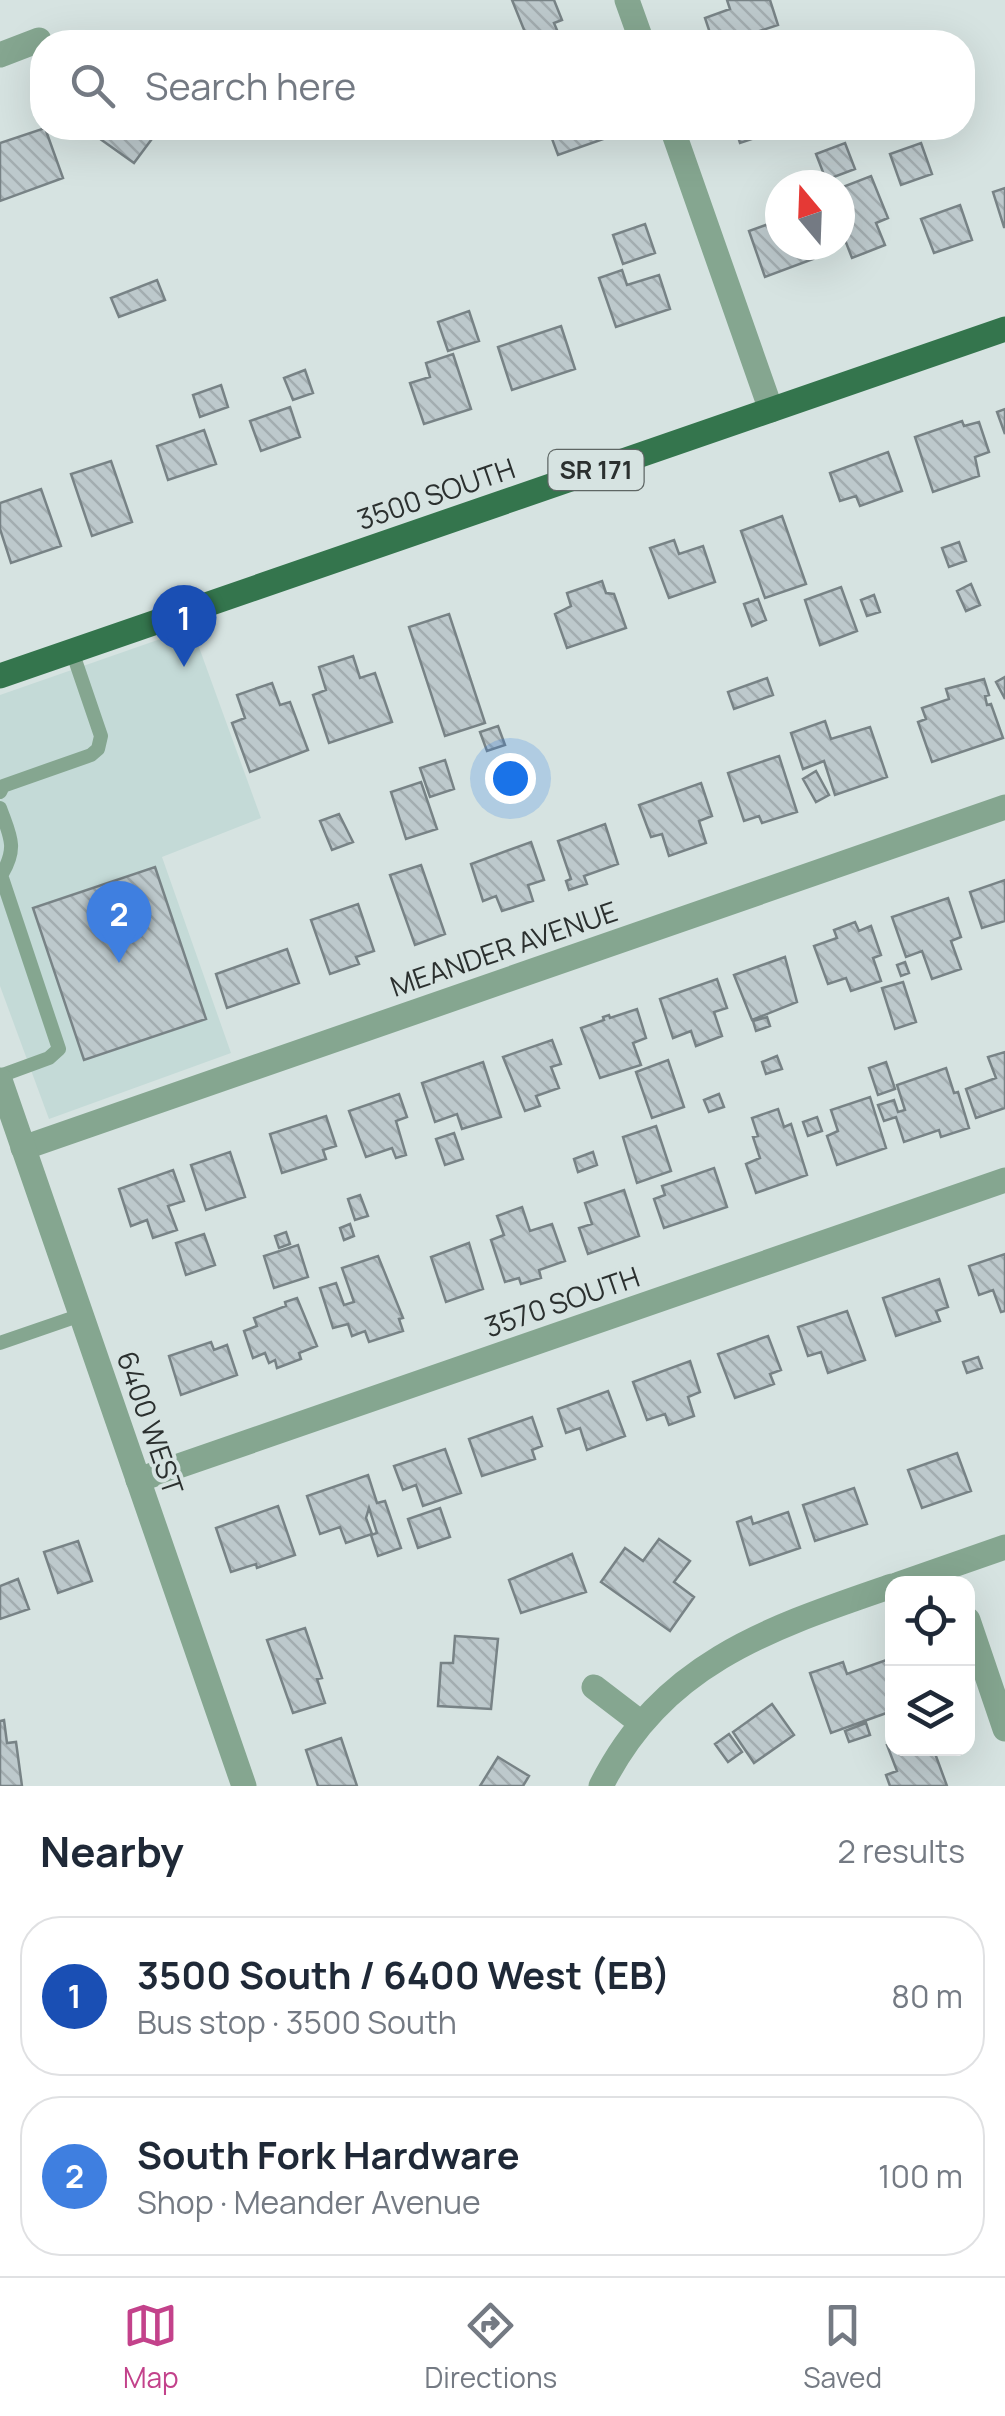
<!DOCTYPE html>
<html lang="en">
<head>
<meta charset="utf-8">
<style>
	body { margin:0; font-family:Manrope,sans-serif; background:#f2f2f3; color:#1f2937 }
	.controls { position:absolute; right:30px; bottom:30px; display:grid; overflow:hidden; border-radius:20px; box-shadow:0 10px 40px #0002 }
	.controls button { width:90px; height:90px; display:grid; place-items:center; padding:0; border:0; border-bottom:2px solid #e0e1e3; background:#fff; color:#1f2937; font:50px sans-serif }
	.compass { position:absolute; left:765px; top:170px; width:90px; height:90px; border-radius:50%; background:#fff; box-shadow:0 10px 40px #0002; rotate:341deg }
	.you { position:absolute; left:510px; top:778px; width:35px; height:35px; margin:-25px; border:8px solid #fff; border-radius:50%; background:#1a73e8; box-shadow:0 0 0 15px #1a73e833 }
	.badge { display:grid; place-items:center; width:65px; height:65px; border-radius:50%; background:#c3428b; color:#fff; font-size:32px; font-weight:700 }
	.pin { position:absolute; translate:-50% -82px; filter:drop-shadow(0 2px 5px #0008) }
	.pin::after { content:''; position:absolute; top:52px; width:35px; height:30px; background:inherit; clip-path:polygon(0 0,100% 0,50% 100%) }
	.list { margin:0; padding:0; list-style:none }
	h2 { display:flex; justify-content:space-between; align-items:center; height:130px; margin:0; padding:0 40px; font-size:42px }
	h2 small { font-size:32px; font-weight:400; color:#747a83 }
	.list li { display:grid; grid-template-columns:65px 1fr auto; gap:30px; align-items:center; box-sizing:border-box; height:160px; margin:0 20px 20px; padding:0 20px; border:2px solid #e0e1e3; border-radius:40px }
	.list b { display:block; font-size:38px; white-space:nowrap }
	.list p { margin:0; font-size:32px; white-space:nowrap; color:#747a83 }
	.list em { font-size:32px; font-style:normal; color:#747a83 }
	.icon { flex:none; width:55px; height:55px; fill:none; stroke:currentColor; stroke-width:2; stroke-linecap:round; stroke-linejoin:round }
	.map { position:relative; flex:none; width:1005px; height:1786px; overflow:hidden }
	.search { position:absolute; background:#fff; box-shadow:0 10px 40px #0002; left:30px; right:30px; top:30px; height:110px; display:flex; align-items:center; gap:25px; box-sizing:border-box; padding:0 35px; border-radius:40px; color:#747a83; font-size:38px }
	.sheet { height:490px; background:#fff }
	nav { display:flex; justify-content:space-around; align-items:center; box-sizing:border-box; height:140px; border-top:2px solid #e0e1e3; background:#fff; font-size:28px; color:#747a83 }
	nav a { display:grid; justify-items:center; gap:5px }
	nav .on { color:#c3428b }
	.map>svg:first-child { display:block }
	.built { fill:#c4dad7 }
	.building { fill:url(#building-back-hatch); stroke:#788386; stroke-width:2.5 }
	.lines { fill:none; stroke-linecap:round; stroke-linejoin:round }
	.service { stroke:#85a690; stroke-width:14 }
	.minor { stroke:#85a690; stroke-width:25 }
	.tertiary { stroke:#85a690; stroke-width:25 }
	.primary { stroke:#34754d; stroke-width:25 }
	.labels { text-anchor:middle; stroke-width:8; stroke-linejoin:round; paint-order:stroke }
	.shield { fill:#d6e3e1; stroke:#5e6664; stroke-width:2.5 }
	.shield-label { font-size:25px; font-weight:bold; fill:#2b302f }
	.street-label { font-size:28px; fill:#2b302f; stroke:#d6e3e1 }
</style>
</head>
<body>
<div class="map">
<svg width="1005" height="1786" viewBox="0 0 1005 1786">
	<defs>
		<pattern id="building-back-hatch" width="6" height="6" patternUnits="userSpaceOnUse" patternTransform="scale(2.5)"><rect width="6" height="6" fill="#bdc9cc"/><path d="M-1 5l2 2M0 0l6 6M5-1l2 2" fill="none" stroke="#a3adb0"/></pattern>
	</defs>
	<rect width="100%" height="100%" fill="#d6e3e1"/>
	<path class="built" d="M192 628 261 818 162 857 231 1053 49 1119 0 986V695Z"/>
	<path class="building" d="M512 0H554L562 20 554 23 562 42H529Z
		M727 0H770L778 25 726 42H713L705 18 730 9Z
		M45 128 63 178 0 201V143Z
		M103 128H160L134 163 96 136Z
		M548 128H606L609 137 558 155Z
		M735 128H784L740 143Z
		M845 143 855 169 826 180 816 154Z
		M921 143 932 174 901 185 890 154Z
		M871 176 888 218 876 223 885 245 852 258 840 227V188Z
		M1005 188V227H1004L993 192Z
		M960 205 972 240 934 253 921 219Z
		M774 222 780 245H808L813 259 765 277 749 231Z
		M645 224 655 253 623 264 613 235Z
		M622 270 627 285 659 275 670 309 616 327 599 278Z
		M157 280 165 300 119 317 111 298Z
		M469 311 479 341 448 351 438 322Z
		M561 326 575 369 512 390 498 347Z
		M453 354 471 409 424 424 410 383 430 377 426 363Z
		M305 370 313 393 293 400 284 378Z
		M221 385 228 407 200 417 193 395Z
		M290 407 300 437 261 451 250 421Z
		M1005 409V434L997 412Z
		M962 421 964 426 979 422 989 452 975 457 979 476 933 492 915 437Z
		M204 430 216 464 168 480 157 446Z
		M888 452 902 491 860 506 856 496 840 501 830 473Z
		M111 461 132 522 92 536 71 474Z
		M41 489 61 546 11 563 0 529V503Z
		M782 516 806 584 765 598 741 531Z
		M674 540 679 554 703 546 715 582 669 598 650 548Z
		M959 542 966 561 949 567 942 548Z
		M602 581 606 593 614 594 626 628 567 648 555 614 571 606 567 593Z
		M971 584 980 605 966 611 957 591Z
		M841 587 857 631 820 645 805 600Z
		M874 595 880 612 867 616 861 600Z
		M758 599 766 620 752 626 744 604Z
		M449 614 485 723 445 736 409 627Z
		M353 656 360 678 375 673 392 722 329 743 313 695 326 690 319 667Z
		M1005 677V699L996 682Z
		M767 678 773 695 734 709 728 692Z
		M984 679 989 695 985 696 987 705 991 704 1003 738 932 762 918 722 926 719 922 708 949 699 946 689Z
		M272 683 280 705 290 702 308 750 250 772 232 723 245 718 237 695Z
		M825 721 831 739 870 727 887 777 835 795 824 761 803 769 791 733Z
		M498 726 505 745 487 751 480 732Z
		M779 756 797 812 762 823 759 816 744 821 728 773Z
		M445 760 454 789 430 797 420 768Z
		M816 771 829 795 816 802 803 779Z
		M421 782 437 829 406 839 391 792Z
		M701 783 712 816 699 821 706 843 669 856 662 834 651 837 639 805Z
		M339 814 353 842 332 850 320 821Z
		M605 824 618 864 584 876 587 884 569 890 566 881 571 879 558 841Z
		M531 842 544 880 528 885 533 901 502 911 496 896 483 901 471 864Z
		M421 865 445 934 415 945 390 875Z
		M155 867 206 1019 84 1060 33 908Z
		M1005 880V921L982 928 970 892Z
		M948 898 961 937 951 941 961 969 932 979 922 951 906 957 892 917Z
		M358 904 374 951 356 957 359 964 330 974 311 920Z
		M855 922 859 931 871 926 881 955 873 958 881 981 851 991 846 978 828 984 814 946 837 938 834 930Z
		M287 949 299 983 227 1008 216 974Z
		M785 957 797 1002 752 1020 734 975Z
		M905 962 909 973 901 976 897 965Z
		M717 979 727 1008 714 1012 722 1036 696 1046 691 1031 673 1038 660 999Z
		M903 982 916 1022 895 1029 882 988Z
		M637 1009 646 1038 633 1043 641 1065 600 1078 581 1028 604 1020 603 1017 609 1015 610 1018Z
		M767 1017 770 1026 756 1031 753 1021Z
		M552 1040 561 1064 551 1067 559 1088 536 1096 540 1106 525 1111 503 1057Z
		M1005 1052V1108L976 1118 966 1089 996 1078 988 1057Z
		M777 1056 782 1069 766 1074 762 1062Z
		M668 1060 684 1107 652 1118 636 1072Z
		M483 1062 501 1117 462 1129 457 1114 435 1122 422 1083Z
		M886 1062 895 1089 878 1095 869 1068Z
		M946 1068 954 1093 958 1092 969 1128 941 1137 939 1130 904 1142 896 1117 884 1121 878 1105 894 1100 898 1112 905 1110 897 1085Z
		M399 1094 407 1117 396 1121 406 1155 396 1158 392 1148 366 1157 349 1111Z
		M719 1094 724 1107 709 1112 704 1100Z
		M870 1097 886 1148 837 1165 827 1136 838 1131 831 1110Z
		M778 1109 784 1127 791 1124 807 1175 756 1193 746 1164 760 1158 753 1137 758 1136 752 1118Z
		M326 1116 336 1146 323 1150 326 1159 282 1173 270 1134Z
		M817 1117 822 1131 808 1136 803 1122Z
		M656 1126 671 1171 637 1183 623 1137Z
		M454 1133 463 1159 445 1165 436 1139Z
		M230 1152 245 1197 206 1210 191 1165Z
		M593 1152 597 1165 578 1172 574 1159Z
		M714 1168 727 1207 664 1228 654 1199 665 1195 662 1186Z
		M173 1170 184 1201 168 1206 177 1230 153 1238 147 1220 131 1226 119 1189Z
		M624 1190 639 1236 588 1254 579 1228 592 1224 585 1203Z
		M360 1195 368 1216 355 1220 348 1199Z
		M522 1207 530 1231 552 1224 565 1261 539 1270 541 1278 521 1284 519 1278 505 1282 491 1240 504 1235 497 1216Z
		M350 1224 354 1236 344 1240 340 1228Z
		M286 1232 290 1244 279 1248 275 1236Z
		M204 1234 215 1265 186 1275 176 1243Z
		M469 1243 483 1289 446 1302 431 1257Z
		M298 1245 308 1277 274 1288 264 1256Z
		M1005 1254V1311L1001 1312 993 1290 979 1295 969 1266Z
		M378 1256 403 1318 399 1319 403 1331 369 1342 365 1331 352 1336 348 1324 333 1328 320 1288 336 1283 344 1305 354 1302 342 1268Z
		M939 1279 948 1307 936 1311 940 1321 896 1336 883 1298Z
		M297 1298 317 1346 299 1353 301 1359 277 1368 275 1360 269 1363 265 1353 253 1358 244 1331 257 1326 254 1318 286 1306 285 1302Z
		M847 1311 865 1360 828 1373 821 1352 808 1356 798 1327Z
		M768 1336 781 1370 770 1374 774 1384 735 1398 718 1354Z
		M211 1342 214 1350 227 1345 237 1375 181 1395 169 1356Z
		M978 1357 982 1368 967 1373 963 1362Z
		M690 1361 700 1392 688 1397 694 1416 669 1425 665 1414 647 1420 633 1382Z
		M608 1391 625 1436 587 1450 580 1428 566 1433 558 1409Z
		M532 1417 542 1446 532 1450 535 1459 482 1476 469 1439Z
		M445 1449 461 1493 423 1506 416 1485 403 1490 394 1466Z
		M957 1453 971 1491 922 1508 908 1470Z
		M368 1475 377 1503 385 1501 401 1548 378 1556 371 1535 377 1533 369 1508 366 1518 372 1534 346 1543 340 1527 320 1534 307 1496Z
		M854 1488 867 1524 815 1541 803 1505Z
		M278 1506 295 1555 257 1568 256 1564 231 1572 216 1528Z
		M440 1508 450 1537 418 1548 408 1519Z
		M788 1512 800 1548 750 1565 737 1522 751 1517 753 1524Z
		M659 1539 690 1561 674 1582 694 1597 670 1631 601 1582 625 1548 643 1561Z
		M78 1541 92 1581 58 1593 44 1552Z
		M572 1554 586 1592 521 1613 509 1580Z
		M18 1579 29 1609 0 1619V1586Z
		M305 1628 322 1678 317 1679 325 1703 293 1713 267 1640Z
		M455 1636 498 1639 491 1709 438 1706 441 1663H453Z
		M892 1658V1711L831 1733 810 1673 843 1662 847 1674Z
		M772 1704 794 1735 754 1763 733 1732Z
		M4 1720 7 1743 16 1742 22 1786H0V1721Z
		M866 1723 870 1735 849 1742 845 1731Z
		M729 1734 742 1752 728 1762 715 1744Z
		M341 1738 357 1786H318L306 1750Z
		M892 1743V1748H933L947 1786H890L886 1775 897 1771 887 1745Z
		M498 1757 529 1776 523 1786H480Z"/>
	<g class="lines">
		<path class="service" d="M0 792 3 786 91 755 98 749 101 736 72 651
			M0 808C10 836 18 847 2 874
			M0 872 59 1049 49 1058 0 1076
			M0 1343 81 1315"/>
		<path class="minor" d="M627 0 642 42
			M0 55 39 40
			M672 128 771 410
			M23 1148 1005 807
			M138 1480 1005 1180
			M899 1584 1005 1547
			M968 1620 1005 1729
			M594 1687 641 1723
			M601 1786C663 1662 770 1628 892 1586"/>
		<path class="tertiary" d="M0 1080 244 1786"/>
		<path class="primary" d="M0 676 1005 329"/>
	</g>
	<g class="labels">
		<rect class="shield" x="548.5" y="450" width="95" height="40" rx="8"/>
		<g class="shield-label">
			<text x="596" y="479">SR 171</text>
		</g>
		<g class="street-label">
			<text transform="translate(436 494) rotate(-19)" y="10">3500 SOUTH</text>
			<text transform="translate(504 949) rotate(-19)" y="10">MEANDER AVENUE</text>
			<text transform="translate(562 1302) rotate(-19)" y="10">3570 SOUTH</text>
			<text transform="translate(150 1423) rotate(71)" y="10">6400 WEST</text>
		</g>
	</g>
</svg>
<div class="controls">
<button><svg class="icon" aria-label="locate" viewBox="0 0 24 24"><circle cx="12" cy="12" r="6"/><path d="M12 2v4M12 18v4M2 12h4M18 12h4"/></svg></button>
<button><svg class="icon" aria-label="layers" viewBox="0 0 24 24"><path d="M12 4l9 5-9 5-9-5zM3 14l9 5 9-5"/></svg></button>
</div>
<svg class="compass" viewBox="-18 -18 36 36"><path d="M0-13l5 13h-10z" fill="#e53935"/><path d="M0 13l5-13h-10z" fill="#747a83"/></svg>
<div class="you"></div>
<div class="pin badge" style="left:184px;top:667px;background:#1a4fb4">1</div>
<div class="pin badge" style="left:119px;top:963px;background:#3f7fe0">2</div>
<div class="search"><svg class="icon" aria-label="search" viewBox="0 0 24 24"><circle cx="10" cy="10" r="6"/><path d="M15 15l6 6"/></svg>Search here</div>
</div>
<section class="sheet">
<h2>Nearby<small>2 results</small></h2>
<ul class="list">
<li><span class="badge" style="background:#1a4fb4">1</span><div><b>3500 South / 6400 West (EB)</b><p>Bus stop · 3500 South</p></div><em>80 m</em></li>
<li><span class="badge" style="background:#3f7fe0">2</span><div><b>South Fork Hardware</b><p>Shop · Meander Avenue</p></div><em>100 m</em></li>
</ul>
</section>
<nav>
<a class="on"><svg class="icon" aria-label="map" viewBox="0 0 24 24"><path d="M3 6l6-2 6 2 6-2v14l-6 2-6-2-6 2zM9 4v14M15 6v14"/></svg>Map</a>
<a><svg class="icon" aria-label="directions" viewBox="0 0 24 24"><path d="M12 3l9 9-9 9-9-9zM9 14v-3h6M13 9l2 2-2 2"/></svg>Directions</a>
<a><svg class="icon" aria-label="saved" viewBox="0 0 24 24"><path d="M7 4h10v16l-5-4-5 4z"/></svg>Saved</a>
</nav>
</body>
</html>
